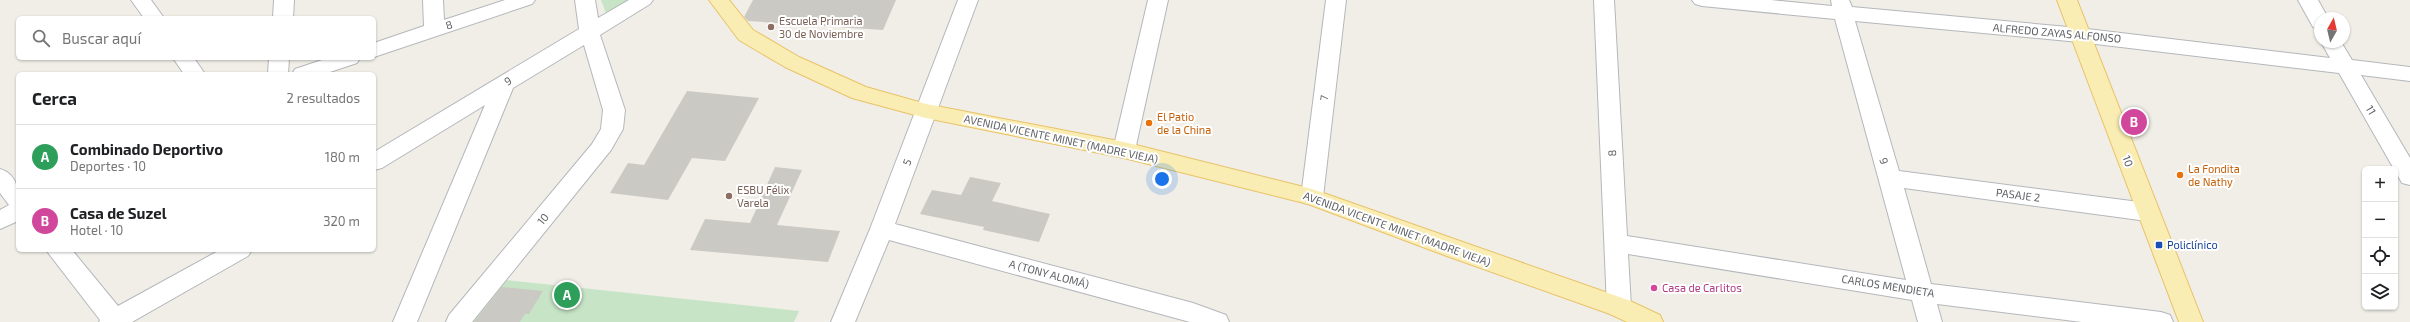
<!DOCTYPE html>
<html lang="es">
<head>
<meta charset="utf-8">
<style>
	body { margin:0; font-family:"Exo 2",sans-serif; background:#f2f2f2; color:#202124 }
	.controls { position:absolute; right:12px; bottom:12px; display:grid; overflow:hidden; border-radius:6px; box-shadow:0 1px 3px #0004 }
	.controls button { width:36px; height:36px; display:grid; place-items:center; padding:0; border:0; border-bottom:1px solid #e0e0e0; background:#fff; color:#202124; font:20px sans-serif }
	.compass { position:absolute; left:2314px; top:12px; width:36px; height:36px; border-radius:50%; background:#fff; box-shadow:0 1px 3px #0004; rotate:8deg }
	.you { position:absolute; left:1162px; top:179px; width:14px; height:14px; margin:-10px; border:3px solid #fff; border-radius:50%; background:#1a73e8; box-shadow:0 0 0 6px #1a73e833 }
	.badge { display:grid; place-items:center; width:26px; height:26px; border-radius:50%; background:#111827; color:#fff; font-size:13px; font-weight:700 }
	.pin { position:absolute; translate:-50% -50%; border:2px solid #fff; box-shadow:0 1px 4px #0006 }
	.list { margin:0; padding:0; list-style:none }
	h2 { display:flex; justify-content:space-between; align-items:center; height:52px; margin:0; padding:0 16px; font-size:17px }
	h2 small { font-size:13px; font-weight:400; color:#757577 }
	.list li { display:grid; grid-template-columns:26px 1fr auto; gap:12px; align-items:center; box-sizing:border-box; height:64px; padding:0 16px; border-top:1px solid #e0e0e0 }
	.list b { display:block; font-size:15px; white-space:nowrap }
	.list p { margin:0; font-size:13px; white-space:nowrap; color:#757577 }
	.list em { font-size:13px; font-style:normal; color:#757577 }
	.icon { flex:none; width:22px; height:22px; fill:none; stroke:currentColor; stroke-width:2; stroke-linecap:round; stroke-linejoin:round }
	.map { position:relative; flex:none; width:2410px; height:322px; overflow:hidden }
	.search { position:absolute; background:#fff; box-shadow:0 1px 3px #0004; left:16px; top:16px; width:360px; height:44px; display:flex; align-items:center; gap:10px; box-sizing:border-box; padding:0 14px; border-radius:6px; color:#757577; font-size:15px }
	.panel { position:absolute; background:#fff; box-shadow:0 1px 3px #0004; left:16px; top:72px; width:360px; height:180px; border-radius:6px }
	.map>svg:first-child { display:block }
	.green { fill:#c7e5c6 }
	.building { fill:#cbc9c4 }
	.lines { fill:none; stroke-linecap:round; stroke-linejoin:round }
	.minor-casing { stroke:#b4b7bb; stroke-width:2 }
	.major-casing { stroke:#e8c268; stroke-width:2 }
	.minor { fill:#fff; fill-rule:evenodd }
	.major { fill:#faedb3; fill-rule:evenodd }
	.education-dot { fill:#8d6e63; stroke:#fff; stroke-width:1.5 }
	.food-dot { fill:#e8710a; stroke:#fff; stroke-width:1.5 }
	.transit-dot { fill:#1a4fb4; stroke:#fff; stroke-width:1.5 }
	.hotel-dot { fill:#d1479c; stroke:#fff; stroke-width:1.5 }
	.labels { text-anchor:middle; stroke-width:4; stroke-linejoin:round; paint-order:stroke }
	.education-label { font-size:11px; fill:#785e54; stroke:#fff; text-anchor:start }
	.street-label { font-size:11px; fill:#5f6266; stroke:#fff }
	.food-label { font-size:11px; fill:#c56008; stroke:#fff; text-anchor:start }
	.transit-label { font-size:11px; fill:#164399; stroke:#fff; text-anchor:start }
	.hotel-label { font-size:11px; fill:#b23c85; stroke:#fff; text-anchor:start }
</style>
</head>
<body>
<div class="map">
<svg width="2410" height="322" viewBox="0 0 2410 322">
	<rect width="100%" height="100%" fill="#f0eee7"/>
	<path class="green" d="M601 0H634L607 16Z
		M497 279 799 311 794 322H467Z"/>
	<path class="building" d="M753 0H896L883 30 748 21 744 17Z
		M687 91 759 98 725 161 692 158 668 200 610 193 628 163 644 165Z
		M775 167 802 170 777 225 840 231 828 262 690 250 705 219 750 223Z
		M970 177 1001 183 992 201 1050 214 1039 242 983 230 984 227 920 214 932 190 961 195Z
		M502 287 543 291 529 314H525L520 322H474Z"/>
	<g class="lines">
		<g class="minor-casing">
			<path id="minor" d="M131 0H151L164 18H144Z
				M274 0H294L293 18H273Z
				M423 0H443L444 20 505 0H535L532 4 374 57V43L424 26Z
				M575 0H595L598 18 629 0H653L650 4 600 35 625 110 623 129 611 150 472 322H446L449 315 592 144 601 129 603 110 584 45 513 88 417 322H393L485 105 382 168 374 170V152L579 29Z
				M958 0H978L895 224 1193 303 1226 315 1229 322H1190L889 240 855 322H831L870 229Z
				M1148 0H1168L1135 150 1132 156 1124 158 1116 156 1113 150Z
				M1326 0H1346L1323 197 1320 203 1312 205 1304 203 1301 197Z
				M1594 0H1614L1627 236 1906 280 1835 19 1702 6 1695 4 1692 0H1771L1832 6 1831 0H1849L1852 7 2079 28 2330 58 2321 42H2341L2352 60 2410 67V81L2361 75 2410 158V185L2402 183 2339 73 2079 42 1855 21 1899 171 2147 203 2155 206 2158 212 2155 218 2147 221 1904 188 1931 284 2161 312 2170 315 2173 322H2082L1937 304 1942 322H1918L1912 300 1628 254 1631 307 1628 314 1619 317 1610 314 1607 307Z
				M2298 0H2318L2328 18H2320V29L2313 27Z
				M173 58H194L205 74H184Z
				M269 58H289L288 74H268Z
				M328 58H360L357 63 324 74H292L295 69Z
				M0 169C23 176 18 201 18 221L0 229V210L9 205 0 193Z
				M46 250H72L118 306 220 250H252L248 256 132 322H99L100 320Z"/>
		</g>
		<g class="major-casing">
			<path id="major" d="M709 0H729L753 30 799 57 866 87 926 104 1124 142 1312 189 1628 300 1660 315 1663 322H1627L1610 314 1444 255 1308 204 1124 158 926 118 852 98 785 67 739 40Z
				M2057 0H2077L2203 322H2179Z"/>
		</g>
		<use href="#minor" class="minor"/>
		<use href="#major" class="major"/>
	</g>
	<g class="education-dot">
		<circle cx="771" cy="27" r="4"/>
		<circle cx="729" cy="196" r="4"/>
	</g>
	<g class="food-dot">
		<circle cx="1149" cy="123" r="4"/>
		<circle cx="2180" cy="175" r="4"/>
	</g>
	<rect class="transit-dot" x="2155" y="241" width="8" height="8" rx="2"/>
	<circle class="hotel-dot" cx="1654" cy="288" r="4"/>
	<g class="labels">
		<g class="education-label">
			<text x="779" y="25">Escuela Primaria<tspan x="779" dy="13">30 de Noviembre</tspan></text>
			<text x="737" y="194">ESBU Félix<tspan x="737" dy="13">Varela</tspan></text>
		</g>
		<g class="street-label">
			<text transform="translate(449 25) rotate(-18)" y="4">8</text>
			<text transform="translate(2057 33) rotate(5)" y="4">ALFREDO ZAYAS ALFONSO</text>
			<text transform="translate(508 81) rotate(-31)" y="4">9</text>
			<text transform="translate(1324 98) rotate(-83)" y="4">7</text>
			<text transform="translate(2371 110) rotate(60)" y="4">11</text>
			<text transform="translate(1061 139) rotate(12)" y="4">AVENIDA VICENTE MINET (MADRE VIEJA)</text>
			<text transform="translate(1612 153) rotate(-93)" y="4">8</text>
			<text transform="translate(1884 161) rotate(74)" y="4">9</text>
			<text transform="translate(2128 161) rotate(69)" y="4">10</text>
			<text transform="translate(907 162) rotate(-70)" y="4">5</text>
			<text transform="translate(2018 195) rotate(7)" y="4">PASAJE 2</text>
			<text transform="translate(543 219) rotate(-50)" y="4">10</text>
			<text transform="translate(1397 229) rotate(20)" y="4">AVENIDA VICENTE MINET (MADRE VIEJA)</text>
			<text transform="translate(1049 274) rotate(15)" y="4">A (TONY ALOMÁ)</text>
			<text transform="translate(1888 286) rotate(9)" y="4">CARLOS MENDIETA</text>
		</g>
		<g class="food-label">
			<text x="1157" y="121">El Patio<tspan x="1157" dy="13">de la China</tspan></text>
			<text x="2188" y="173">La Fondita<tspan x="2188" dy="13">de Nathy</tspan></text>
		</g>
		<g class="transit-label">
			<text x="2167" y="249">Policlínico</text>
		</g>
		<g class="hotel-label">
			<text x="1662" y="292">Casa de Carlitos</text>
		</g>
	</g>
</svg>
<div class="controls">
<button>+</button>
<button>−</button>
<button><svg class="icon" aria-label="locate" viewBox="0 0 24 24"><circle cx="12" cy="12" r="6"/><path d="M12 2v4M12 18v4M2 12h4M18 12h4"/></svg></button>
<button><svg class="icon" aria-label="layers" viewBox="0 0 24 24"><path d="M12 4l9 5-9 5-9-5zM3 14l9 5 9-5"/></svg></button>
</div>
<svg class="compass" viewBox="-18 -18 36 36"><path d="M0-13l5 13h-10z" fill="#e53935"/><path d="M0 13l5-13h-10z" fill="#757577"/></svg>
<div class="you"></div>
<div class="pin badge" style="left:567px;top:295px;background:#2e9e5b">A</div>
<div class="pin badge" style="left:2134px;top:122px;background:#d1479c">B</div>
<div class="search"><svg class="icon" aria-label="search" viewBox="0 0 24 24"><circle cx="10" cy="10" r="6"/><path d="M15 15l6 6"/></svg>Buscar aquí</div>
<section class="panel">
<h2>Cerca<small>2 resultados</small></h2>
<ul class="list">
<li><span class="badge" style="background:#2e9e5b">A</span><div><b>Combinado Deportivo</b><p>Deportes · 10</p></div><em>180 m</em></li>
<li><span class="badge" style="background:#d1479c">B</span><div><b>Casa de Suzel</b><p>Hotel · 10</p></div><em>320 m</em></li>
</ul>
</section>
</div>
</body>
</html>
